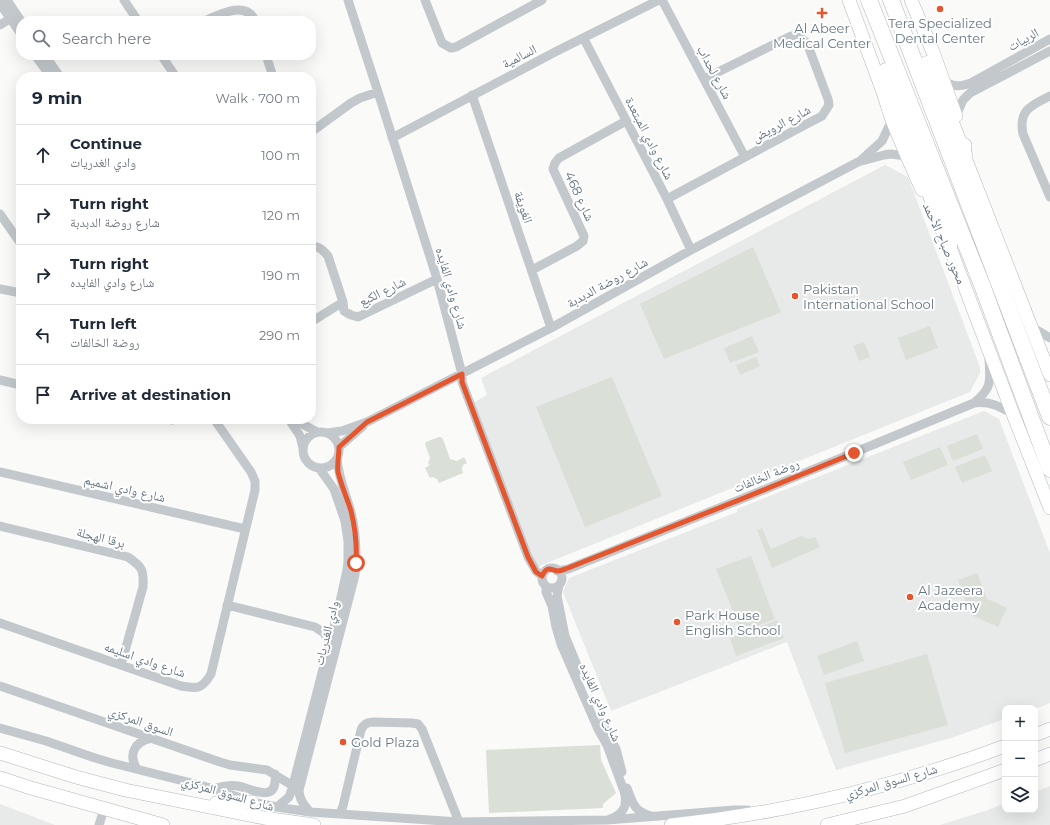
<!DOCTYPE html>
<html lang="en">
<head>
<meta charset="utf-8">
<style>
	body { margin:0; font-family:Montserrat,"Noto Naskh Arabic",sans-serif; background:#f2f2f3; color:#1f2937 }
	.controls { position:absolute; right:12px; bottom:12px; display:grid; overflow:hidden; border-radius:8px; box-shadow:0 4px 16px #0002 }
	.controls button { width:36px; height:36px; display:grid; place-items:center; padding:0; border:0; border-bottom:1px solid #e0e1e3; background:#fff; color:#1f2937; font:20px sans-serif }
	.stop { position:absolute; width:12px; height:12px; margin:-9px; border:3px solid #e4572e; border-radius:50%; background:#fff }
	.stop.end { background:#e4572e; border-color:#fff; box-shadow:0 1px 4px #0008 }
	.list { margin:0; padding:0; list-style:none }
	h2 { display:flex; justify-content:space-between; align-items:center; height:52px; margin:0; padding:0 16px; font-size:17px }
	h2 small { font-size:13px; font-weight:400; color:#747a83 }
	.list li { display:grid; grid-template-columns:26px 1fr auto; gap:12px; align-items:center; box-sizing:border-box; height:60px; padding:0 16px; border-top:1px solid #e0e1e3 }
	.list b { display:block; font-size:15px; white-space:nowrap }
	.list p { margin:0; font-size:13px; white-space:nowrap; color:#747a83 }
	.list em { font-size:13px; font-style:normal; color:#747a83 }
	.icon { flex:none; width:22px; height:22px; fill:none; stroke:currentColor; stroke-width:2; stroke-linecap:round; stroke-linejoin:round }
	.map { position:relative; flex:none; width:1050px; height:825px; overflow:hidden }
	.search { position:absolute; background:#fff; box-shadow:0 4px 16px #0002; left:16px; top:16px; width:300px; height:44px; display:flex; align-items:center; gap:10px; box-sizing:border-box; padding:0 14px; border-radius:16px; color:#747a83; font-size:15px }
	.panel { position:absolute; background:#fff; box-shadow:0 4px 16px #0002; left:16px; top:72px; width:300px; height:352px; border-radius:16px }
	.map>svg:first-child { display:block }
	.built { fill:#e8e9e9 }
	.green { fill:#dadfd7 }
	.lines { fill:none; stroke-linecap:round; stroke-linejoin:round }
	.secondary-casing { stroke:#b3babf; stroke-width:14 }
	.highway-casing { stroke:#b4b9bd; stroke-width:17 }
	.street { stroke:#c3c8cc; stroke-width:9 }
	.secondary { stroke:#fff; stroke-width:13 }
	.highway { stroke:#fff; stroke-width:16 }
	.route { stroke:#e4572e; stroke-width:5 }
	.poi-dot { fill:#e4572e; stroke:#fff; stroke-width:1.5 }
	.labels { text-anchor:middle; stroke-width:4; stroke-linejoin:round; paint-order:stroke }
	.poi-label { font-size:13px; fill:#657683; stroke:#fff; text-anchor:start }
	.street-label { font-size:13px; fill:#657683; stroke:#fff }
</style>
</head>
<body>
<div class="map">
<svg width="1050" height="825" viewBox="0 0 1050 825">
	<rect width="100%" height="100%" fill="#fafaf8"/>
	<path class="built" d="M885 165 908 177 980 367V373L970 392 537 567 473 403 487 395 481 378Z
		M984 411 999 419 1050 553V703L1035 709 1005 708V719L951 738 836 770 787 642 611 711 563 592 569 578 737 512V509Z
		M1050 786V825H940L988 810 1005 803V810H1035V792Z
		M0 804 55 825H0Z"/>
	<path class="green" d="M753 247 781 312 664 359 640 304Z
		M930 326 938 348 906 360 898 338Z
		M752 336 759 352 730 363 724 348Z
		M864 342 870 357 859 361 853 346Z
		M756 357 760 366 740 375 736 365Z
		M612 377 662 496 585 527 536 407Z
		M977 434 983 449 953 461 947 446Z
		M439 437H441L443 439 450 459 457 461 464 457 467 463 463 465 462 469 463 473 439 483 437 479 432 477 430 478 425 468 430 465 428 463 430 458 425 444 426 442Z
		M940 447 948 465 911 480 903 462Z
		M985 455 992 471 962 483 955 467Z
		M762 528 771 549 801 536 809 539 815 537 820 547 772 568 757 530Z
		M751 556 775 619 741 632 716 569Z
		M977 573 987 599 1007 608 998 627 971 615 958 580Z
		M777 620 784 638 736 656 730 638Z
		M857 641 864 661 824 675 817 656Z
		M927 654 948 725 845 753 825 683Z
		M600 745 601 760 616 793 603 804V808L489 813 486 750Z"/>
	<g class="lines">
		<g class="secondary-casing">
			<path id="secondary" d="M849 0 883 92 892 120 907 156 922 190
				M911 0 933 52 956 116
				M965 145 964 155 1050 375
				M944 237 949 245 1013 414 1050 508
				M1035 735 1050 729
				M0 753 76 777 125 790 264 818 314 825
				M1035 760 1050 754
				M0 778 31 788 163 825
				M216 803 252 802
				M671 825C785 813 898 786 1005 746
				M827 825 905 806 1005 770"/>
		</g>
		<g class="highway-casing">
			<path id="highway" d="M869 0 982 285 1050 469
				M891 0 1050 417
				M927 64 964 155
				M886 71 949 245"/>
		</g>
		<path class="street" d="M7 0 21 21
			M124 0 138 21
			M348 0 378 92 437 279 462 374V382L528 557 536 571 542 576
			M425 0 442 43 451 48 456 47 542 0
			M662 0 745 157
			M0 4 21 34
			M205 21C220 14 247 0 255 21
			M0 25 14 16
			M584 39 667 199 691 250
			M35 55 51 77
			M45 55 60 77
			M161 55 176 77
			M266 55 273 77
			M943 81C955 87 959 87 971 83L1050 39
			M472 95 551 328
			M1050 96C1032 105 1018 110 1023 134L1050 197
			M956 116 963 100 970 93 1050 51
			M311 132 351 103 360 98 378 92
			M392 138 555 52 659 0
			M861 160 882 141 892 120
			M667 199 799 128 822 116 829 105 828 99 807 43C802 38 798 36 791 36L704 79
			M0 214 21 244
			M311 246C319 246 323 250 328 256L343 302 344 311 351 315 358 317 437 279
			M532 270 577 246 583 241 584 236 553 169 555 163 559 158 626 121
			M0 289 21 293
			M311 322 343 302
			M1032 327 1050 338
			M0 380 21 385
			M974 403C993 387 990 381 989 358
			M167 419 172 420 175 419
			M289 419 300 436 303 448
			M298 419 304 425 317 432
			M303 450a18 18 0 1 1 36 0a18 18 0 1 1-36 0Z
			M327 433 342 431 367 422 551 328 691 250 858 162 884 155 890 154 907 156
			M339 447 363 426
			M0 472 245 529
			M0 526 128 557C142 567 144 569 143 587L121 665
			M542 578a10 10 0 1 1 20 0a10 10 0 1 1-20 0Z
			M557 571 568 569 744 498 974 403C990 401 999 406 1013 414
			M559 585 557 596 565 636 579 670
			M546 586V592L552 606 556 627 561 644 598 729 607 745 624 791C628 805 624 814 610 819
			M227 605 315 627 324 633 329 642
			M0 623 181 686C198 689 202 689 211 674L255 490V481L251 472 214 419
			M0 686 220 762 230 765 267 770 293 786
			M602 723 616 749 622 772
			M0 728 46 741 92 757 112 763 215 789 252 802 277 807 310 812 459 822 607 820 734 810H748
			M137 769C128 755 134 742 151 738
			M216 788C223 786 231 785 238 786 253 789 278 805 275 774
			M627 788C633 804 634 811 651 816
			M277 807 289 797 292 789 338 611 347 570 348 561V541L345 521 334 489 319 468
			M310 812C304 805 299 799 299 790L355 575C357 554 356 533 351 512 346 494 338 477 337 458
			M340 814 343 806 361 730C363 725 367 722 373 722L412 723 418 724 422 729 459 822
			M99 825 104 809"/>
		<use href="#secondary" class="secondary"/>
		<use href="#highway" class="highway"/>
	</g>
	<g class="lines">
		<path class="route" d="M356 563C357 546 355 527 351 511 347 498 341 485 338 472 337 462 339 456 339 447L367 422 462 374V382L528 557 536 572 542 576C547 566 549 569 557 571 561 571 565 569 568 568L744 498 854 453"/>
	</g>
	<g class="poi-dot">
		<circle cx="940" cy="9" r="4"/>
		<path d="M820 7h4v4h4v4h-4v4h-4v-4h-4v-4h4z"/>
		<circle cx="795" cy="296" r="4"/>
		<circle cx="910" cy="597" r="4"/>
		<circle cx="677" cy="622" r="4"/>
		<circle cx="343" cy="742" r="4"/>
	</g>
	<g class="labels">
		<g class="poi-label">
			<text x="940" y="28" text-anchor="middle">Tera Specialized<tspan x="940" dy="15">Dental Center</tspan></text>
			<text x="822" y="33" text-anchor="middle">Al Abeer<tspan x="822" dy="15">Medical Center</tspan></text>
			<text x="803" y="294">Pakistan<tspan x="803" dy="15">International School</tspan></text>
			<text x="918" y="595">Al Jazeera<tspan x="918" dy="15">Academy</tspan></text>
			<text x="685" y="620">Park House<tspan x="685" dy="15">English School</tspan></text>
			<text x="351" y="747">Gold Plaza</text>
		</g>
		<g class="street-label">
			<text transform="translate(1023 39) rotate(-29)" y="5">الربيات</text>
			<text transform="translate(519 56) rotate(-27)" y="5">السالمية</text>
			<text transform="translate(715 72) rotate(62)" y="5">شارع لحداب</text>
			<text transform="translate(781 123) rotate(-28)" y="5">شارع الرويض</text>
			<text transform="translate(650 138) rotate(63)" y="5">شارع وادي المبتعدة</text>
			<text transform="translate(580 196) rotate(65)" y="5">شارع 468</text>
			<text transform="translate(524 207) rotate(71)" y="5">الغويفة</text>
			<text transform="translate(945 243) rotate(66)" y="5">محور صباح الأحمد</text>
			<text transform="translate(607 282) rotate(-29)" y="5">شارع روضة الدبدبة</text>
			<text transform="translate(452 288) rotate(74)" y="5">شارع وادي الفايده</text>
			<text transform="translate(382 291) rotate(-26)" y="5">شارع الكبع</text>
			<text transform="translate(766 475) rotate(-22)" y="5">روضة الخالفات</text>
			<text transform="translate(125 488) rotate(13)" y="5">شارع وادي اشميم</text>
			<text transform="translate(101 537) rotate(14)" y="5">برقا الهجلة</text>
			<text transform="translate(326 633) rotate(-76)" y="5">وادي الغدريات</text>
			<text transform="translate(145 659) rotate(19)" y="5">شارع وادي اسليمه</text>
			<text transform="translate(601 702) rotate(66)" y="5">شارع وادي الفايده</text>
			<text transform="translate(141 721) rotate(19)" y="5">السوق المركزي</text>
			<text transform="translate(891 781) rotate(-16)" y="5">شارع السوق المركزي</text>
			<text transform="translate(228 793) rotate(16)" y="5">شارع السوق المركزي</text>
		</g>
	</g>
</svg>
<div class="controls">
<button>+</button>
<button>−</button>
<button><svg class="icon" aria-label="layers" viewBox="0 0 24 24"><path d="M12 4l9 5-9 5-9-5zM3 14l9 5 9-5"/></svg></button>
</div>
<div class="stop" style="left:356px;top:563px"></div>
<div class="stop end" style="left:854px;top:453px"></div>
<div class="search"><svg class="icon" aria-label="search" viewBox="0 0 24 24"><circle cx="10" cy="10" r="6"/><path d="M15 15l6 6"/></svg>Search here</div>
<section class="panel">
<h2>9 min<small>Walk · 700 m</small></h2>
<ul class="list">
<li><svg class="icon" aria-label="ahead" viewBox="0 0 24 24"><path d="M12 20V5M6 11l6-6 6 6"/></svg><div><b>Continue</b><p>وادي الغدريات</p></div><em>100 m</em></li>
<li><svg class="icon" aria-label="right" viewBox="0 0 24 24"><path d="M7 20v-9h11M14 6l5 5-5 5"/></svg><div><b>Turn right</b><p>شارع روضة الدبدبة</p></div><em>120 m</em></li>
<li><svg class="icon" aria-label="right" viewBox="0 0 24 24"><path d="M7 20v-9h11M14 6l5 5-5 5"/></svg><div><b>Turn right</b><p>شارع وادي الفايده</p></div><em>190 m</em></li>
<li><svg class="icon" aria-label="left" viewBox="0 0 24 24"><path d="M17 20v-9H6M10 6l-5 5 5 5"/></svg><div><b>Turn left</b><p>روضة الخالفات</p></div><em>290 m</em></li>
<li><svg class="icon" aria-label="arrive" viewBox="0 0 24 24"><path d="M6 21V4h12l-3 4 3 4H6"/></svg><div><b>Arrive at destination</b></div></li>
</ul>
</section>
</div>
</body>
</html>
